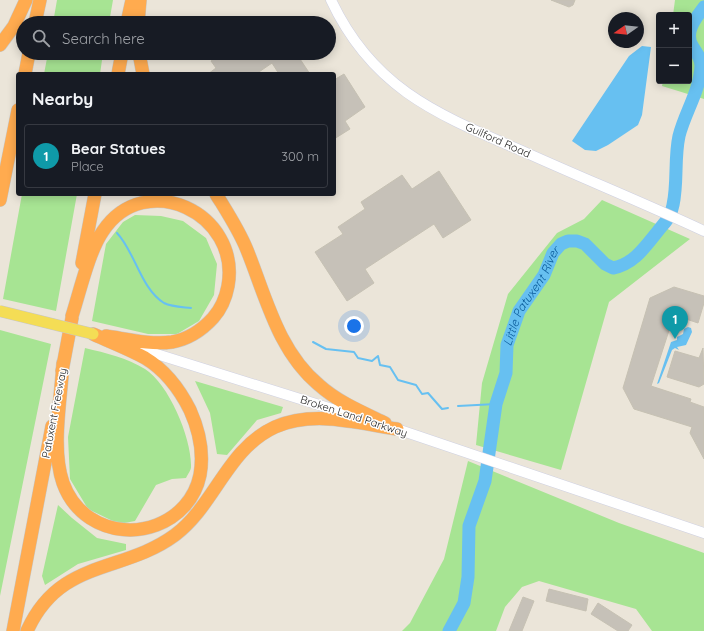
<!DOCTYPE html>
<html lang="en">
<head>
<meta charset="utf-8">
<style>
	body { margin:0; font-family:Quicksand,sans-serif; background:#20242c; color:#f1f3f6 }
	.controls { position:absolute; right:12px; top:12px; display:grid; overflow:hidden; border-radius:4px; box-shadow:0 2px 10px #0003 }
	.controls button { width:36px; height:36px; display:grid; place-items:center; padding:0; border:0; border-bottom:1px solid #363941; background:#171b24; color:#f1f3f6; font:20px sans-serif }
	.compass { position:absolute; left:608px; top:12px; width:36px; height:36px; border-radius:50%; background:#171b24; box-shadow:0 2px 10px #0003; rotate:256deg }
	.you { position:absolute; left:354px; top:326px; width:14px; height:14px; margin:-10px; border:3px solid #fff; border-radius:50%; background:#1a73e8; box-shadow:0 0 0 6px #1a73e833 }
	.badge { display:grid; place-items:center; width:26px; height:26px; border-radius:50%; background:#9ba5fa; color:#fff; font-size:13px; font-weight:700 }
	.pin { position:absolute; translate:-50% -33px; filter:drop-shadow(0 1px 2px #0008) }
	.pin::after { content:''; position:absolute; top:21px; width:14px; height:12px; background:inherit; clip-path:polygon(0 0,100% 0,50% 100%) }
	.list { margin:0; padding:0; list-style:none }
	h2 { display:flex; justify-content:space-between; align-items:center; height:52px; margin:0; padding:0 16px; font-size:17px }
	h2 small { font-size:13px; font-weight:400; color:#9ea1a6 }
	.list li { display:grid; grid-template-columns:26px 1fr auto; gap:12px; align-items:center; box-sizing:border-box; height:64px; margin:0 8px 8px; padding:0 8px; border:1px solid #363941; border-radius:4px }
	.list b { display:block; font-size:15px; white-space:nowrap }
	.list p { margin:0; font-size:13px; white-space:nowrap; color:#9ea1a6 }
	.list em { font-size:13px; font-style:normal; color:#9ea1a6 }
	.icon { flex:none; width:22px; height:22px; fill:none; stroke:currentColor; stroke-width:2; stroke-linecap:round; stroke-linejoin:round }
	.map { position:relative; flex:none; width:704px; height:631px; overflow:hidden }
	.search { position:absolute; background:#171b24; box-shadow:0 2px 10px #0003; left:16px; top:16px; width:320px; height:44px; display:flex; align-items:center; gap:10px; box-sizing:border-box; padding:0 14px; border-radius:22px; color:#9ea1a6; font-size:15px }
	.panel { position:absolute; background:#171b24; box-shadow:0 2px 10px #0003; left:16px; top:72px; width:320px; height:124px; border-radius:4px }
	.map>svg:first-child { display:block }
	.green { fill:#a7e493 }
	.water { fill:#67c0f1 }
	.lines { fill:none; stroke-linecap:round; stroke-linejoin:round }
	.stream { stroke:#67c0f1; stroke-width:2 }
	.river { stroke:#67c0f1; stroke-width:13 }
	.building { fill:#c6c1b8; stroke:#c6c1b3 }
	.secondary-casing { stroke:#ced0e2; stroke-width:11 }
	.highway-casing { stroke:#c7c7c7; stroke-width:14 }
	.secondary { stroke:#fff; stroke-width:10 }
	.highway { stroke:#ffab4f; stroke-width:13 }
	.primary-bridge-casing { stroke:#c7c7c7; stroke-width:12; stroke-linecap:butt }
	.primary-bridge { stroke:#f4dd55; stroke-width:11 }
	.labels { text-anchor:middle; stroke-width:3; stroke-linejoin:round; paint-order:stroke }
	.street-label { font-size:11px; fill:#282828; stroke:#fff }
	.water-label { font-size:12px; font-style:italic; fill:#0a5b9a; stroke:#fff }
</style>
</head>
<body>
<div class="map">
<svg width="704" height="631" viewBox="0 0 704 631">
	<rect width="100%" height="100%" fill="#ebe5d9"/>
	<path class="green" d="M57 0H113L109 23H53Z
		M675 0H704V99L662 86 663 81H689V15H673Z
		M48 53H103L100 74H44Z
		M22 194H77L56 311 3 299Z
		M602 200 690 239 609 302 561 470 476 445 482 383 508 294 557 233 584 219Z
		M135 215 161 216 183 221 206 238 217 264 214 295 199 321 177 334H148L92 321 106 244 123 222Z
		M0 330 51 344 0 596Z
		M85 348C106 353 127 358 145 369 169 384 192 439 191 467 191 470 188 474 186 478L172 479 156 485 135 521 119 524 88 509 70 479 68 437Z
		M195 381 283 407 281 413 257 420 227 455 217 454 210 413Z
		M468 461 619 523 704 553V631H652L636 609 539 581 522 587 505 607 496 631H402L410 623 444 559Z
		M58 505 72 518 97 538 126 544V550L78 564 45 585 42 576Z"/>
	<path class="water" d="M642 46 651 47 642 115 638 125 608 145 596 151 585 150 572 141 629 56Z
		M688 327 691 328 692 332 686 345 677 347 679 350 675 348 672 350 659 383 657 384 671 342 677 340V337L683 334 684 329Z"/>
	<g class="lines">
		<path class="stream" d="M117 233C135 252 141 289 164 303 172 307 183 307 191 308
			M313 342 326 349 354 352 358 358 372 361 378 356 380 365 390 367 398 380 416 385 422 394 428 393 442 409 448 408
			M458 406 496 404"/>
		<path class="river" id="s1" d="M449 631 464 603 468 577 469 526 485 481 496 404 506 373 507 345 519 311 544 275 553 253 561 244 568 241H577L585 244 605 264 613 268C634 264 645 247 658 231 665 222 671 217 673 205 678 182 674 159 679 136 685 112 700 91 701 66 701 59 697 53 693 47 683 33 696 18 704 7"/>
	</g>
	<path class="building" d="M551 0H575L573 5 569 7Z
		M223 53H296L310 74H279L272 63 256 74H208L216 68 211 61Z
		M344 74 365 107 345 121 350 129 334 139V80Z
		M439 171 471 220 443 238 434 224 365 269 374 283 347 301 315 252 343 234 338 227 365 209 361 202 402 175 412 189Z
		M674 287 704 296V303L698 323 674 315 651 386 691 399 690 402 704 407V459L690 433 692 427 634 409 623 388 650 298Z
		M703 348 704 384 699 387 667 377 675 351 699 358Z
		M549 589 588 599 586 611 546 601Z
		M523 597 534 601 522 631H509Z
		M598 603 632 625 628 631H618L591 614Z"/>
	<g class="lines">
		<g class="secondary-casing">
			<path id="secondary" d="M331 0C374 92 442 116 529 154 587 180 646 204 704 231
				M131 346 364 419
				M391 427 704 533"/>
		</g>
		<g class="highway-casing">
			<path id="highway" d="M35 23 40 0
				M127 23 132 0
				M138 23 140 0
				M0 45 14 26 26 0
				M139 53 143 74
				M25 74 29 53
				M118 74 122 53
				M216 194C227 212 239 230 247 250 266 297 278 351 319 385 338 402 362 412 385 423
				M0 200 18 110
				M82 263 95 194
				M72 316C80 291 89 251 103 231 145 168 241 213 228 286 226 297 221 309 213 318 202 330 189 339 172 342 151 345 127 339 106 336
				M63 363C61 399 51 449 63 483 68 497 78 510 90 518 131 545 190 524 200 475 204 453 199 430 190 410 180 390 165 370 145 358 129 349 110 342 93 334
				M62 371 72 318
				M13 631 52 426
				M27 631C60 558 122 574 175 535 215 505 227 449 275 427 314 410 357 423 397 429"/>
		</g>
		<use href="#secondary" class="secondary"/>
		<use href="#highway" class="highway"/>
		<g class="primary-bridge-casing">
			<path id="primary-bridge" d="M0 311 93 334"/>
		</g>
		<use href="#primary-bridge" class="primary-bridge"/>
	</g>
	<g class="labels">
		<g class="street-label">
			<text transform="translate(498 140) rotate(24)" y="4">Guilford Road</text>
			<text transform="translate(54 413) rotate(-79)" y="4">Patuxent Freeway</text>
			<text transform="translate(354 416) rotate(18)" y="4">Broken Land Parkway</text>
		</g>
		<g class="water-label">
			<text dy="4" stroke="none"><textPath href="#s1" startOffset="350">Little Patuxent River</textPath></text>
		</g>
	</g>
</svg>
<div class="controls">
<button>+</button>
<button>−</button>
</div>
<svg class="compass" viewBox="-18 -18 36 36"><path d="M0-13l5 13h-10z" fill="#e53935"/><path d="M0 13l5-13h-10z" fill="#9ea1a6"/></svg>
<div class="you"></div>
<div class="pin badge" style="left:675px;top:339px;background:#0f9aa8">1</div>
<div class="search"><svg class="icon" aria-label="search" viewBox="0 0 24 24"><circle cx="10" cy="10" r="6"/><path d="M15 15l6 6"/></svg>Search here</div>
<section class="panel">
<h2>Nearby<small></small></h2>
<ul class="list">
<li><span class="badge" style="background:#0f9aa8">1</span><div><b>Bear Statues</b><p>Place</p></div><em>300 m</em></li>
</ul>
</section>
</div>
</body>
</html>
